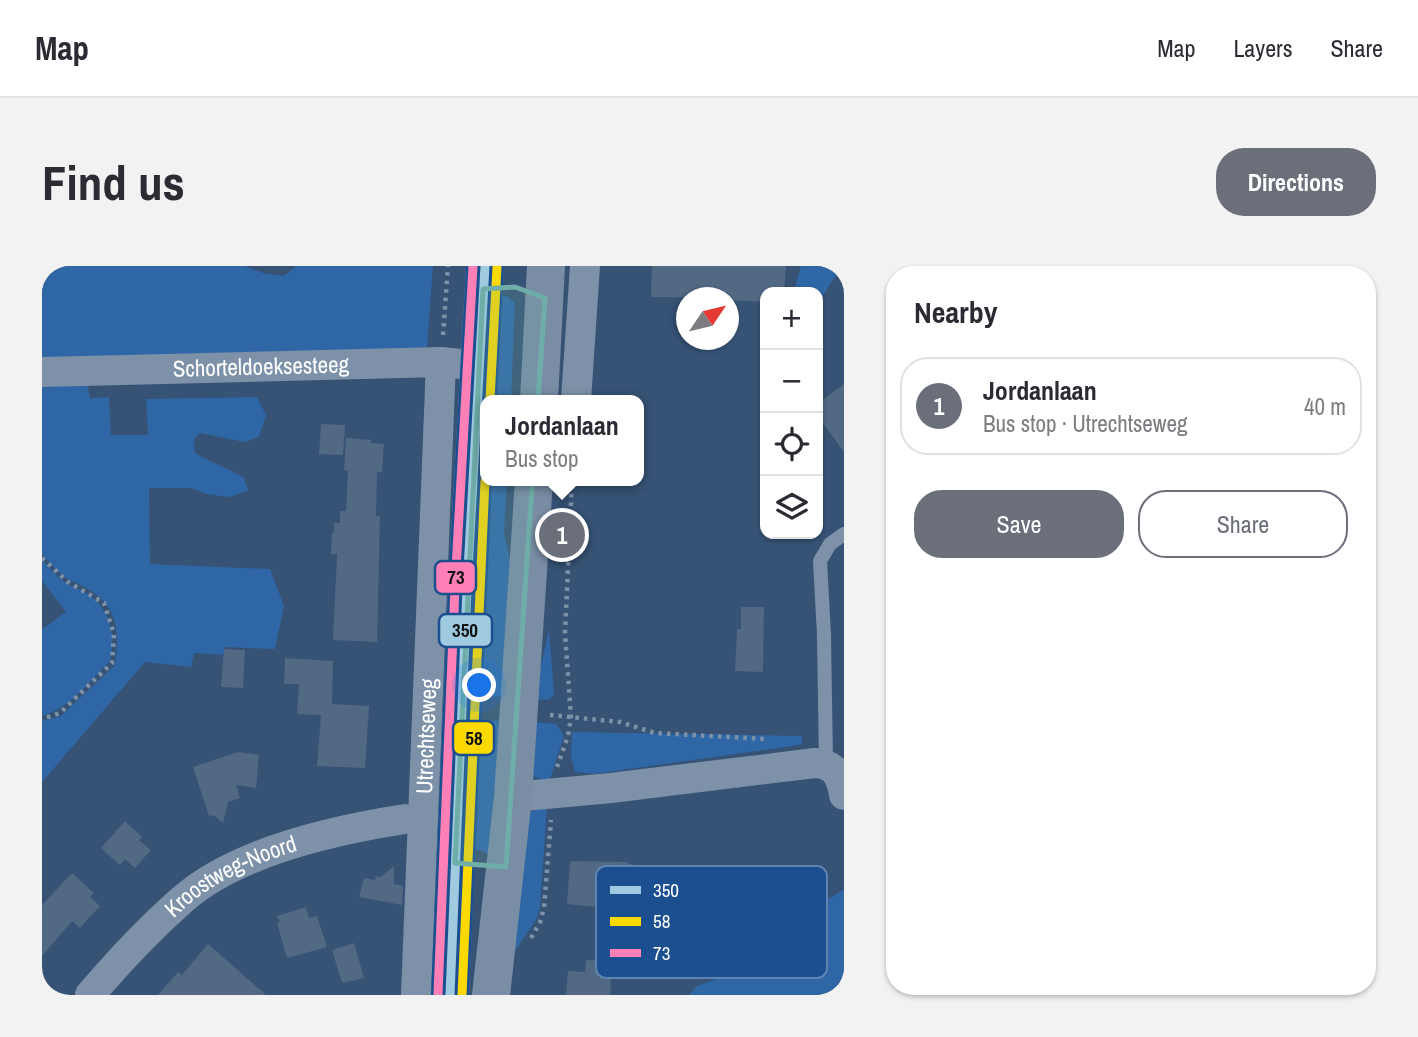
<!DOCTYPE html>
<html lang="en">
<head>
<meta charset="utf-8">
<style>
	body { margin:0; font-family:"Archivo Narrow",sans-serif; background:#f2f2f3; color:#2b2b33 }
	.controls { position:absolute; right:21px; top:21px; display:grid; overflow:hidden; border-radius:14px; box-shadow:0 2px 5px #0004 }
	.controls button { width:63px; height:63px; display:grid; place-items:center; padding:0; border:0; border-bottom:2px solid #e1e1e2; background:#fff; color:#2b2b33; font:35px sans-serif }
	.compass { position:absolute; left:634px; top:21px; width:63px; height:63px; border-radius:50%; background:#fff; box-shadow:0 2px 5px #0004; rotate:55deg }
	.you { position:absolute; left:438px; top:420px; width:24px; height:24px; margin:-18px; border:5px solid #fff; border-radius:50%; background:#1a73e8; box-shadow:0 0 0 10px #1a73e833 }
	.badge { display:grid; place-items:center; width:46px; height:46px; border-radius:50%; background:#6b6f79; color:#fff; font-size:23px; font-weight:700 }
	.pin { position:absolute; translate:-50% -50%; border:4px solid #fff; box-shadow:0 2px 7px #0006 }
	.popup { position:absolute; left:438px; top:129px; width:164px; height:91px; box-sizing:border-box; display:grid; place-content:center; border-radius:14px; background:#fff; filter:drop-shadow(0 2px 5px #0005); font-size:23px; white-space:nowrap; color:#7c7c81 }
	.popup b { font-size:26px; color:#2b2b33 }
	.popup::after { content:''; position:absolute; left:50%; top:100%; margin-left:-14px; border:14px solid transparent; border-top-color:#fff }
	.list { margin:0; padding:0; list-style:none }
	h2 { display:flex; justify-content:space-between; align-items:center; height:91px; margin:0; padding:0 28px; font-size:30px }
	h2 small { font-size:23px; font-weight:400; color:#7c7c81 }
	.list li { display:grid; grid-template-columns:46px 1fr auto; gap:21px; align-items:center; box-sizing:border-box; height:98px; margin:0 14px 14px; padding:0 14px; border:2px solid #e1e1e2; border-radius:28px }
	.list b { display:block; font-size:26px; white-space:nowrap }
	.list p { margin:0; font-size:23px; white-space:nowrap; color:#7c7c81 }
	.list em { font-size:23px; font-style:normal; color:#7c7c81 }
	.actions { display:flex; gap:14px; padding:21px 28px }
	.actions a { flex:1; padding:16px 0; border:2px solid #6b6f79; border-radius:28px; text-align:center; font-size:24px; color:#6b6f79 }
	.actions .main { background:#6b6f79; color:#fff }
	.icon { flex:none; width:38px; height:38px; fill:none; stroke:currentColor; stroke-width:2; stroke-linecap:round; stroke-linejoin:round }
	.map { position:relative; flex:none; width:802px; height:729px; overflow:hidden; border-radius:28px }
	header { display:flex; align-items:center; gap:42px; box-sizing:border-box; height:98px; padding:0 35px; background:#fff; border-bottom:2px solid #e1e1e2 }
	header strong { font-size:33px }
	nav { display:flex; gap:38px; margin-inline-start:auto; font-size:24px }
	.intro { display:flex; align-items:center; justify-content:space-between; box-sizing:border-box; height:168px; padding:0 42px }
	h1 { margin:0; font-size:49px }
	.button { padding:18px 32px; border-radius:28px; background:#6b6f79; color:#fff; font-size:24px; font-weight:700 }
	main { display:flex; gap:42px; padding:0 42px }
	aside { flex:1; background:#fff; border-radius:28px; box-shadow:0 2px 5px #0004 }
	.map>svg:first-child { display:block }
	.green { fill:#2f66a5 }
	.building { fill:#526984 }
	.lines { fill:none; stroke-linecap:round; stroke-linejoin:round }
	.path { stroke:#7d92a8; stroke-width:4.5; stroke-dasharray:3.5 5; stroke-linecap:butt }
	.service { stroke:#7d92a8; stroke-width:14 }
	.minor { stroke:#7d92a8; stroke-width:30 }
	.secondary { stroke:#798da4; stroke-width:38 }
	.bus-1-casing { stroke:#1b4f8f; stroke-width:14 }
	.bus-2-casing { stroke:#1b4f8f; stroke-width:14 }
	.bus-3-casing { stroke:#1b4f8f; stroke-width:14 }
	.bus-1 { stroke:#9fcadf; stroke-width:9 }
	.bus-2 { stroke:#fcd900; stroke-width:9 }
	.bus-3 { stroke:#ff80b6; stroke-width:9 }
	.marked { fill:#6fada8; fill-opacity:0.2; stroke:#6fada8; stroke-width:5; stroke-linejoin:round }
	.labels { text-anchor:middle; stroke-width:5; stroke-linejoin:round; paint-order:stroke }
	.street-label { font-size:23px; fill:#fff; stroke:#1b4f8f }
	.key { fill:#1b4f8f; stroke:#5f84b1; stroke-width:2 }
	.key-label { font-size:19px; fill:#fff }
	.line-badge { stroke:#1b4f8f; stroke-width:2.5 }
	.pale-badge-label { font-size:19px; text-anchor:middle; font-weight:bold; fill:#111 }
</style>
</head>
<body>
<header>
<strong>Map</strong>
<nav><a>Map</a><a>Layers</a><a>Share</a></nav>
</header>
<div class="intro"><h1>Find us</h1><a class="button">Directions</a></div>
<main>
<div class="map">
<svg width="802" height="729" viewBox="0 0 802 729">
	<rect width="100%" height="100%" fill="#365274"/>
	<path class="green" d="M0 0H202L221 7 242 10 254 0H391L385 82 0 92Z
		M759 0H800L776 37V26H752Z
		M458 30H465L473 37 469 134H446Z
		M45 114 48 132 67 131 69 169H106L104 133 215 131 224 149 217 171 202 176 158 167 152 173 153 187C170 197 186 202 202 212L206 225 187 231 165 228 149 222H107L108 298 228 303 242 340 233 383 183 381 181 389 152 387 149 401 103 396 0 516V455L19 450 73 399C77 365 77 340 44 322 38 318 31 316 24 312 15 306 8 296 0 288V115Z
		M443 215H465L462 268 472 311 464 431 428 429Z
		M0 294C8 302 15 311 24 317 29 321 34 322 39 324 67 339 75 366 68 395 48 415 28 442 0 450V363L24 346 0 315Z
		M507 363 512 428 507 434 492 433Z
		M427 453 463 455 447 588 438 584H425Z
		M491 456 514 458 522 470 507 516 488 509Z
		M530 466 760 470V478L751 480 552 508 533 506 529 491Z
		M505 539 498 642 494 654 471 688 483 549Z
		M802 623V729H647L655 720C690 706 750 696 738 647L743 638C753 636 759 638 768 638 780 638 792 630 802 623Z"/>
	<path class="building" d="M610 0H744L742 26H723V36L687 34V32L609 31Z
		M802 118V186L776 150V137Z
		M279 158 303 159 301 189 277 188Z
		M304 172 329 174V177L342 178 340 206H335L334 250H338L335 376 291 374 295 288H289L290 267H292V257H298V245H304L306 205 302 204Z
		M699 341H722L721 406 693 405 695 363H699Z
		M182 383 203 384 201 422 179 421Z
		M243 392 291 395 290 438 327 440 323 502 275 500 279 449 255 448 257 418H242Z
		M196 486 217 489 214 522 194 519 198 532 186 536 181 557 171 549 167 550 151 501Z
		M83 555 100 571 97 574 109 584 93 602 83 593 78 599 59 582Z
		M528 595 586 596V598H591L590 616 629 618 626 671 602 674 604 687 561 693 562 642 525 638Z
		M352 600V618L361 620 360 639 317 631 322 612 333 614 334 610 339 611Z
		M30 607 52 627 48 631 58 640 38 662 30 655 0 690V639Z
		M732 633 738 679 702 684 699 663 635 670 633 652 712 641 711 635Z
		M264 641 267 652 275 650 285 681 245 692 235 657H238L235 650Z
		M312 677 322 712 300 717 290 684Z
		M166 678 224 729H116L136 706 140 709Z
		M544 694 570 695 568 729H524L526 705 543 706Z"/>
	<g class="lines">
		<path class="path" d="M401 69 406 0
			M0 292 26 316 62 337 72 368 70 397 18 447 0 453
			M508 449 578 456 613 467 724 473
			M515 501 526 470 529 451 523 367 530 215
			M489 672 498 656 502 642 509 554"/>
		<path class="service" d="M784 497 782 369 778 295 788 278 802 268"/>
		<g class="minor">
			<path id="s1" d="M0 106 399 96 419 98"/>
			<path d="M534 134 543 0"/>
			<path d="M471 531 569 522 773 497C793 498 799 510 802 529"/>
			<path id="s2" d="M48 729C76 696 108 662 141 633 196 585 292 564 363 553"/>
			<path id="s3" d="M374 729 399 96"/>
		</g>
		<path class="secondary" d="M497 134 504 0
			M408 729 425 322 443 0
			M449 729 471 531 492 215"/>
		<g class="bus-1-casing">
			<path id="bus-1" d="M408 729 425 322 443 0"/>
		</g>
		<g class="bus-2-casing">
			<path id="bus-2" d="M448 134 455 1
				M420 729 443 215"/>
		</g>
		<g class="bus-3-casing">
			<path id="bus-3" d="M396 728 413 321 431 0"/>
		</g>
		<use href="#bus-1" class="bus-1"/>
		<use href="#bus-2" class="bus-2"/>
		<use href="#bus-3" class="bus-3"/>
	</g>
	<path class="marked" d="M473 21 503 32 464 601 413 597 441 23Z"/>
	<g class="labels">
		<g class="street-label">
			<text dy="8" stroke="none"><textPath href="#s1" startOffset="219">Schorteldoeksesteeg</textPath></text>
			<text dy="8" stroke="none"><textPath href="#s3" startOffset="259">Utrechtseweg</textPath></text>
			<text dy="8" stroke="none"><textPath href="#s2" startOffset="187">Kroostweg-Noord</textPath></text>
		</g>
	</g>
	<rect x="554" y="600" width="231" height="112" rx="10" class="key"/>
	<rect x="568" y="620" width="31" height="8" fill="#9fcadf"/>
	<rect x="568" y="651" width="31" height="9" fill="#fcd900"/>
	<rect x="568" y="683" width="31" height="8" fill="#ff80b6"/>
	<g class="key-label">
		<text x="611" y="631">350</text>
		<text x="611" y="662">58</text>
		<text x="611" y="694">73</text>
	</g>
	<g class="line-badge">
		<rect x="393" y="295" width="41" height="33" rx="7" fill="#ff80b6"/>
		<rect x="397" y="348" width="53" height="33" rx="7" fill="#9fcadf"/>
		<rect x="411" y="455" width="41" height="34" rx="7" fill="#fcd900"/>
	</g>
	<g class="pale-badge-label">
		<text x="414" y="318">73</text>
		<text x="423" y="371">350</text>
		<text x="432" y="479">58</text>
	</g>
</svg>
<div class="controls">
<button>+</button>
<button>−</button>
<button><svg class="icon" aria-label="locate" viewBox="0 0 24 24"><circle cx="12" cy="12" r="6"/><path d="M12 2v4M12 18v4M2 12h4M18 12h4"/></svg></button>
<button><svg class="icon" aria-label="layers" viewBox="0 0 24 24"><path d="M12 4l9 5-9 5-9-5zM3 14l9 5 9-5"/></svg></button>
</div>
<svg class="compass" viewBox="-18 -18 36 36"><path d="M0-13l5 13h-10z" fill="#e53935"/><path d="M0 13l5-13h-10z" fill="#7c7c81"/></svg>
<div class="you"></div>
<div class="pin badge" style="left:520px;top:269px">1</div>
<div class="popup"><b>Jordanlaan</b>Bus stop</div>
</div>
<aside>
<h2>Nearby<small></small></h2>
<ul class="list">
<li><span class="badge">1</span><div><b>Jordanlaan</b><p>Bus stop · Utrechtseweg</p></div><em>40 m</em></li>
</ul>
<div class="actions"><a class="main">Save</a><a>Share</a></div>
</aside>
</main>
</body>
</html>
